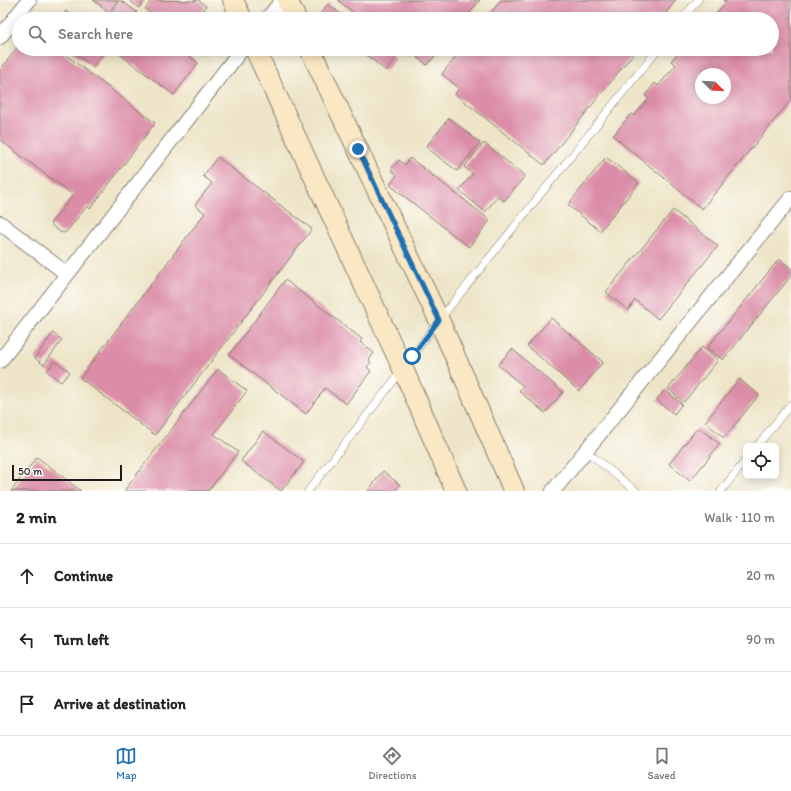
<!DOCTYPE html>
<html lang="en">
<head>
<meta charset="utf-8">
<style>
	body { margin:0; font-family:Itim,sans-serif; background:#f2f2f2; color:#222 }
	.controls { position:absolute; right:12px; bottom:12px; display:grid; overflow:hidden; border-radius:6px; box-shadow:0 2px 10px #0003 }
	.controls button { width:36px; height:36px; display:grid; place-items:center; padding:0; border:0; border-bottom:1px solid #e0e0e0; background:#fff; color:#222; font:20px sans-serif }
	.compass { position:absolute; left:695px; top:68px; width:36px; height:36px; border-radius:50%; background:#fff; box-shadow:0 2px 10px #0003; rotate:114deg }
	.scale { position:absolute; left:12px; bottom:10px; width:110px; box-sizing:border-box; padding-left:4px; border:2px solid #1c1c1c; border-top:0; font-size:11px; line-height:14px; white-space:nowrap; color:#1c1c1c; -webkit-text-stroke:3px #fdfcf7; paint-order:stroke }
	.stop { position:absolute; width:12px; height:12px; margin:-9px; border:3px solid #1f6fb2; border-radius:50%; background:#fff }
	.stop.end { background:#1f6fb2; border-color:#fff; box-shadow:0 1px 4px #0008 }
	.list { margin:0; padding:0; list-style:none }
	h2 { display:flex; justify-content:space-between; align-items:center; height:52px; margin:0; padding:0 16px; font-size:17px }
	h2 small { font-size:13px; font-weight:400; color:#767676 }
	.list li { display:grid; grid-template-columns:26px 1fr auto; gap:12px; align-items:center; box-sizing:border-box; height:64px; padding:0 16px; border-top:1px solid #e0e0e0 }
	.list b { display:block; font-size:15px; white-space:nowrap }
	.list em { font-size:13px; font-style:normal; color:#767676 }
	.icon { flex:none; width:22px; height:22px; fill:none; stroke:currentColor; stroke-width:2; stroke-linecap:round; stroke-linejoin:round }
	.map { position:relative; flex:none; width:791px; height:491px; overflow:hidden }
	.search { position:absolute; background:#fff; box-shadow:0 2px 10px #0003; left:12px; right:12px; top:12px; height:44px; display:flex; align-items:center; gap:10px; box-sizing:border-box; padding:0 14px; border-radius:22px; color:#767676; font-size:15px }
	.sheet { height:244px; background:#fff }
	nav { display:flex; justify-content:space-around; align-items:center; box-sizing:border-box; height:56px; border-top:1px solid #e0e0e0; background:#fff; font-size:11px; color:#767676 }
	nav a { display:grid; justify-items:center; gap:2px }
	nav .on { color:#1f6fb2 }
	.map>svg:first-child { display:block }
	.building { fill:#db8da8; fill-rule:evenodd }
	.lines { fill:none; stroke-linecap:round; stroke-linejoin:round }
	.lane-casing { stroke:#858072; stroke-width:8 }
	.street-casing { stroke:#858072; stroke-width:16 }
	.secondary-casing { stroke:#858072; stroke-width:22 }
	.lane { stroke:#fff; stroke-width:7 }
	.street { stroke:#fff; stroke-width:14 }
	.secondary { stroke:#fae7c3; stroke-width:20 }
	.route { stroke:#1f6fb2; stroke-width:5 }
</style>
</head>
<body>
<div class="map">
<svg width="791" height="491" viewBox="0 0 791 491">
	<rect width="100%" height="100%" fill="#fdfcf7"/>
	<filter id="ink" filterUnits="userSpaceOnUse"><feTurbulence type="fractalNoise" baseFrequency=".025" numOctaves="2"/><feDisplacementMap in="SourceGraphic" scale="8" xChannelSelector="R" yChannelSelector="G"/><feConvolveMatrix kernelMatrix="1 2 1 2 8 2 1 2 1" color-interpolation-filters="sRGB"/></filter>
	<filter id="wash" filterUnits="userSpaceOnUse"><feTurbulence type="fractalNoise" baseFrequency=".012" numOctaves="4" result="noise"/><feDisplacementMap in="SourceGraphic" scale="16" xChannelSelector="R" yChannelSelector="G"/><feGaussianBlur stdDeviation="0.9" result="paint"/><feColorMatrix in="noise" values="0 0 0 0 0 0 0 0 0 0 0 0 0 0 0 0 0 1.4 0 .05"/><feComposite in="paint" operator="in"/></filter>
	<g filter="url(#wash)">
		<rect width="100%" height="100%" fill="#eee5c8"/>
		<g id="blocks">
			<path class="building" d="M93 0H118L109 12Z
				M120 0 137 12 131 19H106Z
				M129 0H145L139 8Z
				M152 0 191 1 198 0 206 6 203 10 212 17 214 14 221 19H158L145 9Z
				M338 0H480L465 19H361Z
				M501 0H676L661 19H486Z
				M723 0H791V100L702 209 613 136 631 114 634 116 649 98 645 96 655 83 658 86 676 65 671 61 681 50 685 53 688 49H772V19H712L726 2ZM701 74H725V98H701Z
				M328 4 347 19H321L318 17Z
				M66 11 76 19H60Z
				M19 45V49H58L155 123 90 209 87 206 67 231 64 233 60 232 50 224 73 195 0 140V70Z
				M69 49H107L93 67Z
				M115 49H180L198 63 174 95 114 50Z
				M198 49H214L208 56Z
				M359 49H385L396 58 386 71Z
				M398 49H441L427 65 411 52 407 56Z
				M462 49H637L544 165 455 94 459 88 442 74Z
				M449 118 480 143 457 171 426 147Z
				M484 143 525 176 504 201 498 196 485 212 459 190 473 174 464 167Z
				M217 157 312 229 155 435 80 378 205 213 195 205 212 183 203 176Z
				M606 157 639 183 600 231 568 205Z
				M410 158 490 220 469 247 390 185 397 175 391 170 399 160 405 165Z
				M673 210 718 246 658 319 635 300 628 310 606 292Z
				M779 259 791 268V276L723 360 707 348Z
				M285 280 362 339 360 342 374 353 369 360 371 362 367 367 371 371 346 404 325 388 306 414 229 355Z
				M551 318 603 362 579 391 527 346Z
				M53 333 62 340 44 365 35 358Z
				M702 347 718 360 684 402 668 389Z
				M512 349 563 392 545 413 519 391 523 386 498 365Z
				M55 361 70 372 61 382 47 371Z
				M218 369 247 391 214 434 238 452 208 491H124Z
				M739 379 759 395 724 438 705 422Z
				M665 390 682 404 674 414 657 400Z
				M698 427 720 444 690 481 669 464Z
				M263 431 304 462 281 491 241 461Z
				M37 457 81 491H11Z
				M383 471 400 485 395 491H368Z"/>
		</g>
	</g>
	<g filter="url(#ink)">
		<use href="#blocks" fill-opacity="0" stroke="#858072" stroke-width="1"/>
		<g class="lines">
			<g class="lane-casing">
				<path id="lane" d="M682 19 698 0
					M757 446 791 404
					M586 451 636 491
					M308 491 403 369 439 320 658 49
					M721 491 746 460"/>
			</g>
			<g class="street-casing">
				<path id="street" d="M267 19 283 0
					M0 37 29 0
					M0 223 67 274
					M0 361 242 49
					M553 491 791 198"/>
			</g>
			<g class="secondary-casing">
				<path id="secondary" d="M233 0 242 19
					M287 0 296 19
					M255 49 403 369 456 491
					M310 49 439 320 514 491"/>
			</g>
			<use href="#lane" class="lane"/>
			<use href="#street" class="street"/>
			<use href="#secondary" class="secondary"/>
		</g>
	</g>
	<g class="lines" filter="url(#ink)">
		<path class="route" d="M358 149 439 320 412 356"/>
	</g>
</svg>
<div class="controls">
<button><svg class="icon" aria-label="locate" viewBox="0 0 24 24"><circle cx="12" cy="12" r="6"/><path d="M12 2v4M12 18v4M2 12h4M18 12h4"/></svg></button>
</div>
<svg class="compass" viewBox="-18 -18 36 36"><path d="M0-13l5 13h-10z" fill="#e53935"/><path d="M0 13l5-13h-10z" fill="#767676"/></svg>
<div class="scale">50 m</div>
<div class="stop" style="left:412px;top:356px"></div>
<div class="stop end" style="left:358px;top:149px"></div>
<div class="search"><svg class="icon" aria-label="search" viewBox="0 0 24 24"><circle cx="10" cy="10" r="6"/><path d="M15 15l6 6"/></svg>Search here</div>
</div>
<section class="sheet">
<h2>2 min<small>Walk · 110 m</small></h2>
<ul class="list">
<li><svg class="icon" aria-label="ahead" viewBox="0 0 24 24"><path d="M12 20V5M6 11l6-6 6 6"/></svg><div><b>Continue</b></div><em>20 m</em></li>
<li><svg class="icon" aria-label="left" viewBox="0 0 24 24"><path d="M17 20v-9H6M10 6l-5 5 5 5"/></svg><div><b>Turn left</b></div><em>90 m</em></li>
<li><svg class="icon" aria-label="arrive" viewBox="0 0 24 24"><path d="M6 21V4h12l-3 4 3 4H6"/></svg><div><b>Arrive at destination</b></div></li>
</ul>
</section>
<nav>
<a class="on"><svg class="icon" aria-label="map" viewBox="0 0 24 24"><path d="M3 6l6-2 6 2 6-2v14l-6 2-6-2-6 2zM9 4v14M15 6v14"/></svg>Map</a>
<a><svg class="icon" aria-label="directions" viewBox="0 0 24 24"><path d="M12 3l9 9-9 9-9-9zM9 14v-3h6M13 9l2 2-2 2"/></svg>Directions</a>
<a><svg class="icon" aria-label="saved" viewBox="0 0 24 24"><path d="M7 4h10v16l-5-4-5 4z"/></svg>Saved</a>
</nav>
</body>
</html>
